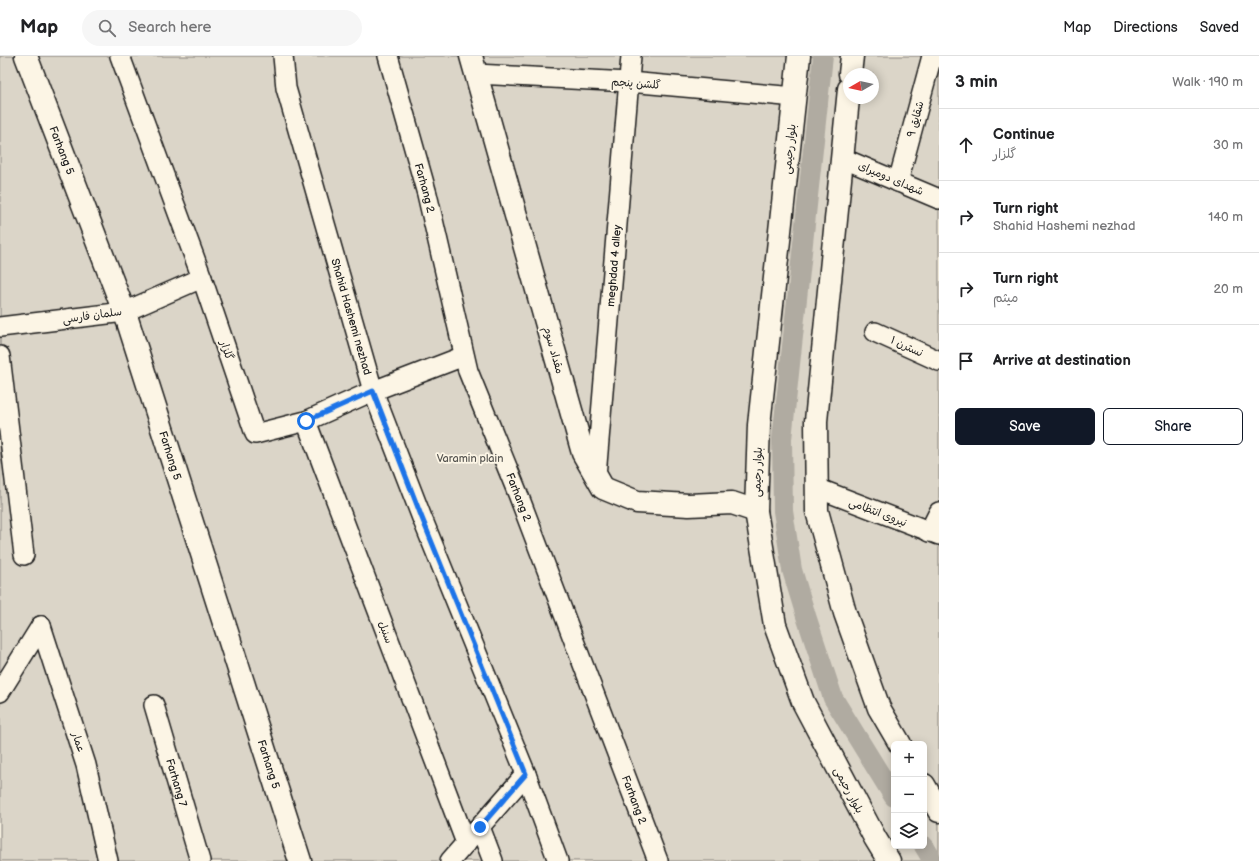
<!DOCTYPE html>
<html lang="en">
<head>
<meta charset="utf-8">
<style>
	body { margin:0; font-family:"Balsamiq Sans","Playpen Sans Arabic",sans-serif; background:#f6f6f6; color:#202124 }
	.controls { position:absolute; right:12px; bottom:12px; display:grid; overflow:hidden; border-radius:6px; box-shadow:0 2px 10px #0003 }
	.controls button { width:36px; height:36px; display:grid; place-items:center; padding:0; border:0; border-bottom:1px solid #e0e0e0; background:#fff; color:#202124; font:20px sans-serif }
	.compass { position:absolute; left:843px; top:12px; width:36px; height:36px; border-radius:50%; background:#fff; box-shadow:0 2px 10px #0003; rotate:261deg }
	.stop { position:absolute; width:12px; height:12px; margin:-9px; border:3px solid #1a73e8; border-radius:50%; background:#fff }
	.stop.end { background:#1a73e8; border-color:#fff; box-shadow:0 1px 4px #0008 }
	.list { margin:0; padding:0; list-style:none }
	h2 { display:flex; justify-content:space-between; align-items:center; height:52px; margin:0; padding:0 16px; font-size:17px }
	h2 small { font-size:13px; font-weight:400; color:#757577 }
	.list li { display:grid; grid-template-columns:26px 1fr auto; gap:12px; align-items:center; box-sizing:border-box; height:72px; padding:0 16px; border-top:1px solid #e0e0e0 }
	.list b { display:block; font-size:15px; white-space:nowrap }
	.list p { margin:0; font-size:13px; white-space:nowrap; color:#757577 }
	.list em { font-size:13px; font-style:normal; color:#757577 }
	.actions { display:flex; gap:8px; padding:12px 16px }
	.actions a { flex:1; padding:9px 0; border:1px solid #111827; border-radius:6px; text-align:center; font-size:14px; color:#111827 }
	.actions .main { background:#111827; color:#fff }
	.icon { flex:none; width:22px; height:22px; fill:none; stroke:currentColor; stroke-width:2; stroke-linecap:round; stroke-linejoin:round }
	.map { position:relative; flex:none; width:939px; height:805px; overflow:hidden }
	header { display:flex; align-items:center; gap:24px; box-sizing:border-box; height:56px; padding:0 20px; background:#fff; border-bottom:1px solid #e0e0e0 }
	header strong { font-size:19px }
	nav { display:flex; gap:22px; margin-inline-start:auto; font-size:14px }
	.search { width:280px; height:36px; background:#f6f6f6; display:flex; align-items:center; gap:10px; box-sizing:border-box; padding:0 14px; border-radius:22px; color:#757577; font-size:15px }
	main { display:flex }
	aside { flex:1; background:#fff }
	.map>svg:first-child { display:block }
	.green { fill:#dbd5c8; stroke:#7c7872; fill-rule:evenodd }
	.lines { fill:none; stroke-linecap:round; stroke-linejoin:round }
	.canal { stroke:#b0aba1; stroke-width:20 }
	.minor-casing { stroke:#1c1c1c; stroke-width:22 }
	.tertiary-casing { stroke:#1c1c1c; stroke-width:25 }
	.secondary-casing { stroke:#1c1c1c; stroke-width:25 }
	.minor { stroke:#fcf5e5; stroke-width:19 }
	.tertiary { stroke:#fcf5e5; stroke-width:22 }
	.secondary { stroke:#fcf5e5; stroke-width:22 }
	.route { stroke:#1a73e8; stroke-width:5 }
	.labels { text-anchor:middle; stroke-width:3.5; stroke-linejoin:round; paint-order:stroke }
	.street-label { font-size:11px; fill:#1c1c1c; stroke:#fcf5e5 }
	.park-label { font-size:11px; fill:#555450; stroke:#fcf5e5 }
</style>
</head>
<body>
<header>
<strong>Map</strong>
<div class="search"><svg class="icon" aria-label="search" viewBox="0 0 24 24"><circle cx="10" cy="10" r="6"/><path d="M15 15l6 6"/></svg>Search here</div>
<nav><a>Map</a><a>Directions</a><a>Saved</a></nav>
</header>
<main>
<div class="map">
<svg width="939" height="805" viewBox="0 0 939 805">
	<rect width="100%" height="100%" fill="#fcf5e5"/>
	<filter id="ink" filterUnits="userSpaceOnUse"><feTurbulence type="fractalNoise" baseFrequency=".025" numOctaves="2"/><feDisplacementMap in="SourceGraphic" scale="8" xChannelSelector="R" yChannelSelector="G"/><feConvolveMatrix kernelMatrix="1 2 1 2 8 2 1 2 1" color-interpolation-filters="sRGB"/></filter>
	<g filter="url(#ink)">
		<path class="green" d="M0 0H939V805H0ZM849 18H873V42H849ZM894 688H924V790H894Z"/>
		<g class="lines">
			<path class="canal" d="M823 0 782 383 783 455 792 514 806 560 833 642 894 741
				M924 790 933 805"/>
			<g class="minor-casing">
				<g id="minor">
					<path d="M120 0 202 222 255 378 306 365 373 335 464 300"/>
					<path id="s1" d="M283 0 286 32 373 335 422 462 526 718 558 805"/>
					<path id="s2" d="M388 0 427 138 468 315 518 438 658 805"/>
					<path d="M476 18 629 26 795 41"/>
					<path d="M842 102 939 143"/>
					<path d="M898 126 932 0"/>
					<path d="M0 271 124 256 202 222"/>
					<path d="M875 276 939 305"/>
					<path d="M0 300 24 499"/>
					<path d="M306 365 466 787"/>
					<path id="s3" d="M596 420 631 0"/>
					<path d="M817 432 939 479"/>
					<path d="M929 476 939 456"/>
					<path d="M41 570 86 709 108 805"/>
					<path d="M0 636 41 570"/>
					<path id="s4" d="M154 649 200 805"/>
					<path d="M480 771 493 805"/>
					<path d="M450 805 526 718"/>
				</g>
			</g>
			<g class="tertiary-casing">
				<g id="tertiary">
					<path id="s5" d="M26 0 128 266 300 805"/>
					<path d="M471 0 583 397 603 432 637 446 689 449 732 447 756 455"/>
				</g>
			</g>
			<g class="secondary-casing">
				<path id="secondary" d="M799 0 759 369 756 455 775 569 803 646 875 782 889 805
					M850 18 852 0
					M849 33 816 365 817 455 845 557 879 652 900 688
					M924 729 939 755"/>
			</g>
			<use href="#minor" class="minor"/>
			<use href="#tertiary" class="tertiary"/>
			<use href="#secondary" class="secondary"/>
		</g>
	</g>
	<g class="lines" filter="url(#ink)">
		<path class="route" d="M306 365 373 335 422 462 526 718 480 771"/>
	</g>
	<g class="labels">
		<g class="street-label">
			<text transform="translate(636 27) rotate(4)" y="4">گلشن پنجم</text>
			<text transform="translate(915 63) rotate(-75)" y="4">شقایق ۹</text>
			<text transform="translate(789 93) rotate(-84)" y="4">بلوار رحیمی</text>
			<text dy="4" stroke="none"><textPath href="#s5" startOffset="101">Farhang 5</textPath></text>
			<text transform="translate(891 122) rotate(23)" y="4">شهدای دومیرای</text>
			<text dy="4" stroke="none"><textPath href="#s2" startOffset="137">Farhang 2</textPath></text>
			<text dy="4" stroke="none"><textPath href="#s3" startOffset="211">meghdad 4 alley</textPath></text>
			<text transform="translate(92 259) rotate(-8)" y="4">سلمان فارسی</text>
			<text dy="4" stroke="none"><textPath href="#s1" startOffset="270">Shahid Hashemi nezhad</textPath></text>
			<text transform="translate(907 290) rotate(25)" y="4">نسترن ۱</text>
			<text transform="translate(227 294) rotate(71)" y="4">گلزار</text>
			<text transform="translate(554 294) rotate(74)" y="4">مقداد سوم</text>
			<text dy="4" stroke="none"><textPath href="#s5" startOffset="425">Farhang 5</textPath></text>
			<text transform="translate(757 416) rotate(-88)" y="4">بلوار رحیمی</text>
			<text dy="4" stroke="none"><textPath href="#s2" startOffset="461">Farhang 2</textPath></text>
			<text transform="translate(878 456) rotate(21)" y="4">نیروی انتظامی</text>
			<text transform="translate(386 576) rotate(69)" y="4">سنبل</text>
			<text transform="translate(79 686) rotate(71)" y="4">عمار</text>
			<text dy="4" stroke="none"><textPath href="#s5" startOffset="749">Farhang 5</textPath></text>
			<text dy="4" stroke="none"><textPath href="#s4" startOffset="81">Farhang 7</textPath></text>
			<text transform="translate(849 734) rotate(62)" y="4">بلوار رحیمی</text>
			<text dy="4" stroke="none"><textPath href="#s2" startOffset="785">Farhang 2</textPath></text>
		</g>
		<g class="park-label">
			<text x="470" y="406">Varamin plain</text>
		</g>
	</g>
</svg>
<div class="controls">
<button>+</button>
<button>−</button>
<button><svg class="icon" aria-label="layers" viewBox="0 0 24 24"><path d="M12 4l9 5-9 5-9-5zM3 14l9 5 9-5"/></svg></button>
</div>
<svg class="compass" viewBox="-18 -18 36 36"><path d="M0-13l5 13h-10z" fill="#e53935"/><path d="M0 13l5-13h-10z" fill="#757577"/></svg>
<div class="stop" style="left:306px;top:365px"></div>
<div class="stop end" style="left:480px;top:771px"></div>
</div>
<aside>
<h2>3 min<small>Walk · 190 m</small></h2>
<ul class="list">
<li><svg class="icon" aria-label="ahead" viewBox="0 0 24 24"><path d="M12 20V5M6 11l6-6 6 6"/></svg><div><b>Continue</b><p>گلزار</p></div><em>30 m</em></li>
<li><svg class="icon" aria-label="right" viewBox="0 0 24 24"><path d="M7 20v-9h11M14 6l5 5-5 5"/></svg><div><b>Turn right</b><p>Shahid Hashemi nezhad</p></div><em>140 m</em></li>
<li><svg class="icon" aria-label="right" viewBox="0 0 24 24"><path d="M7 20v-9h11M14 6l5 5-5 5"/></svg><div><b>Turn right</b><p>میثم</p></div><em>20 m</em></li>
<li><svg class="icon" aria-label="arrive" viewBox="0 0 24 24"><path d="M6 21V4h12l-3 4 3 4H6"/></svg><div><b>Arrive at destination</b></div></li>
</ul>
<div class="actions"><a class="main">Save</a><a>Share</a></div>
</aside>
</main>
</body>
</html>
